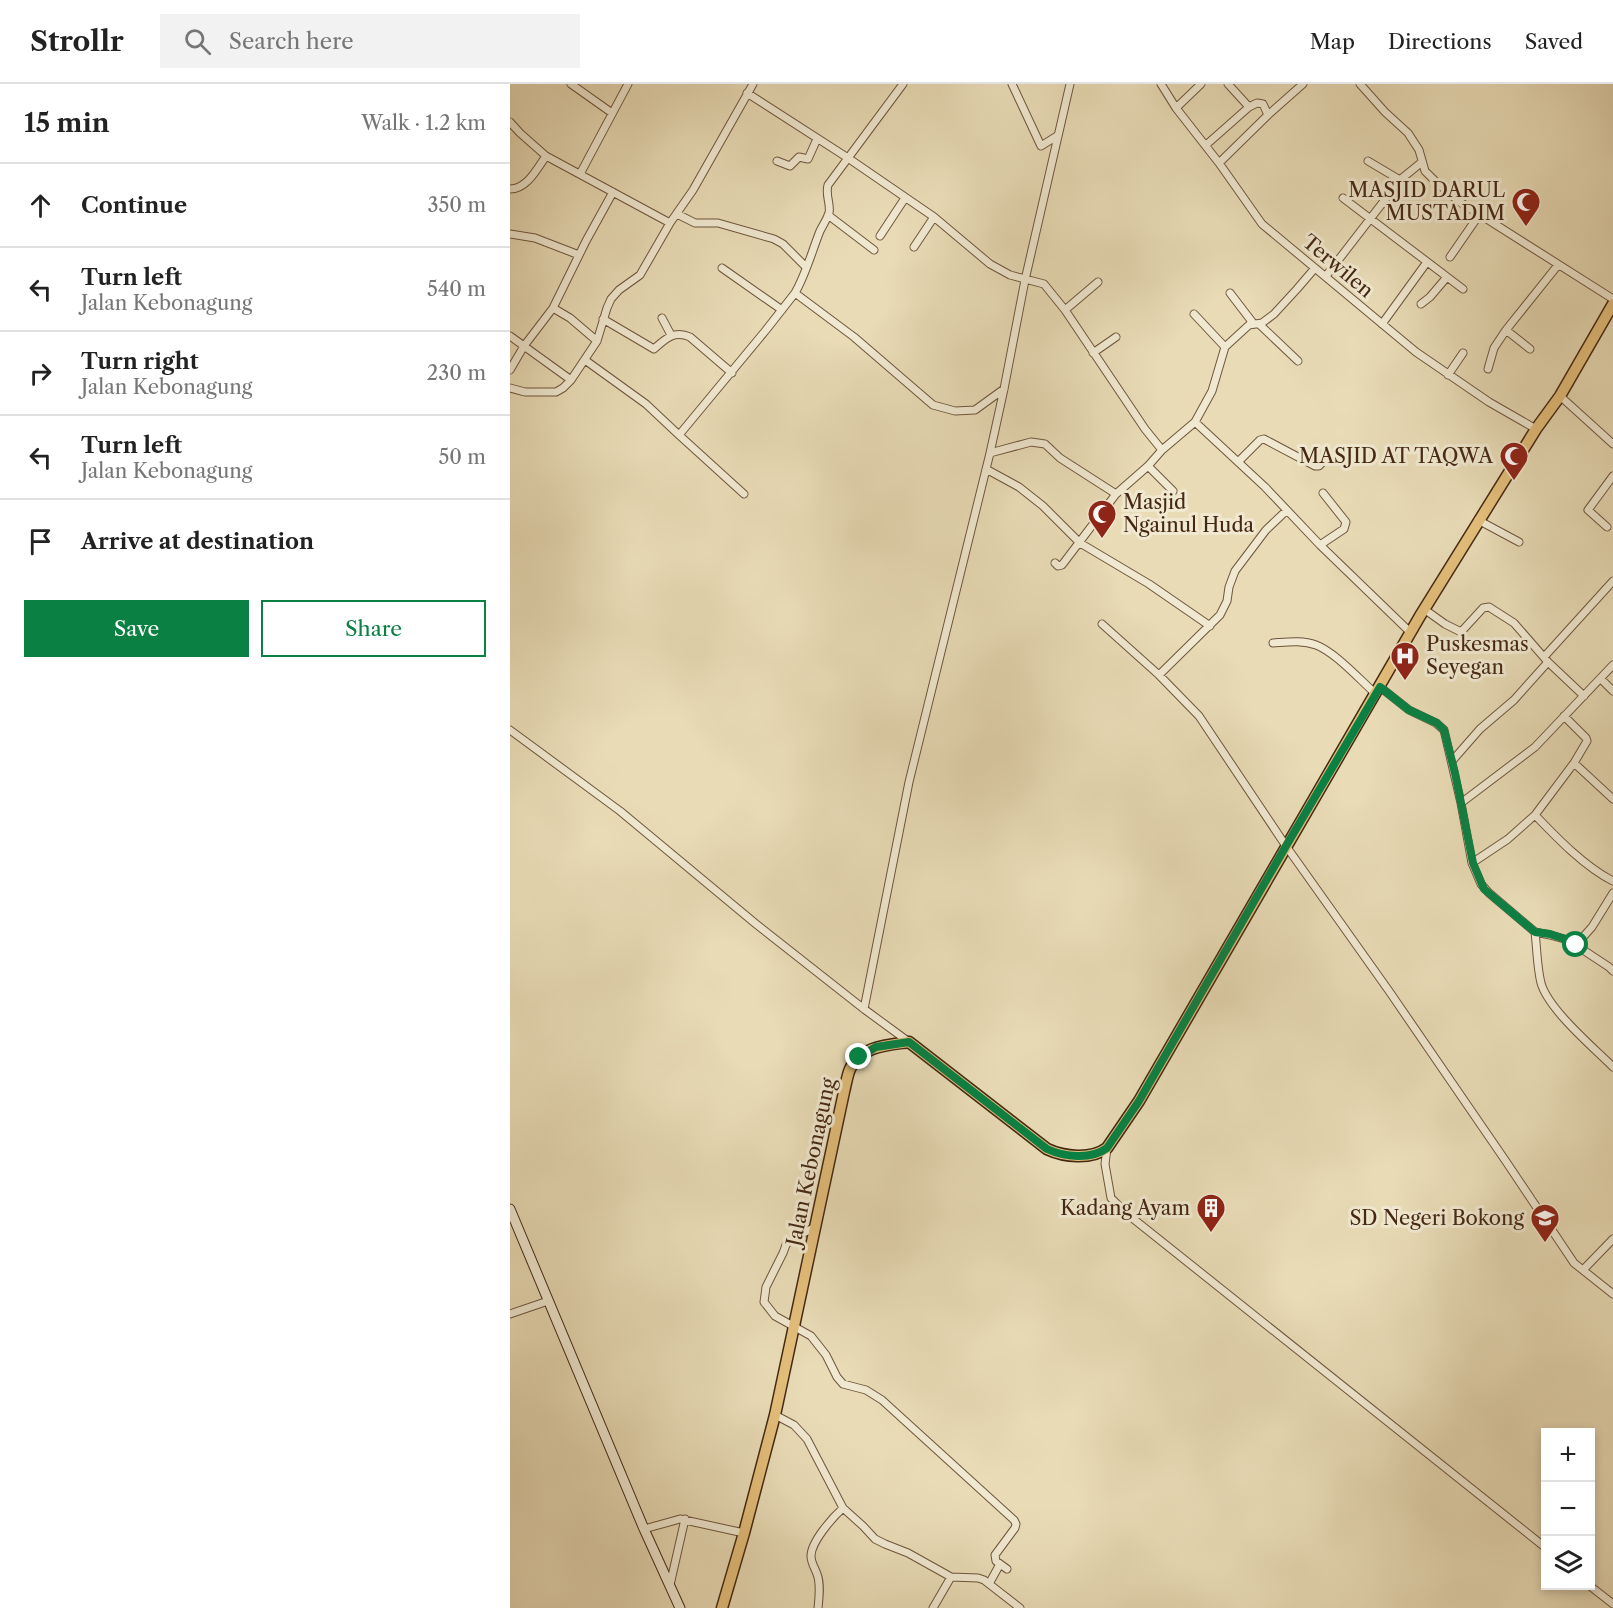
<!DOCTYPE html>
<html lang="en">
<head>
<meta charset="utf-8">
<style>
	body { margin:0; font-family:"Libre Caslon Text",serif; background:#f2f2f2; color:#222 }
	.controls { position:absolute; right:18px; bottom:18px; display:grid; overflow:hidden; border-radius:0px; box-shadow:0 3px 9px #0003 }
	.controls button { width:54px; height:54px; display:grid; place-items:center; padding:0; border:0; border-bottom:2px solid #e0e0e0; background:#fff; color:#222; font:30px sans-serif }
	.stop { position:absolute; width:18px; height:18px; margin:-14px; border:4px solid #0b8043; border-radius:50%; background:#fff }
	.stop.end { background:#0b8043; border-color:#fff; box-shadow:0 2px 6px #0008 }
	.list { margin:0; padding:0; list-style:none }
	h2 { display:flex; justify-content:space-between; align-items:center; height:78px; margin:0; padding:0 24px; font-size:26px }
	h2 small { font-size:20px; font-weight:400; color:#767676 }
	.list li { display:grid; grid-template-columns:39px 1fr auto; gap:18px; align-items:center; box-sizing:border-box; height:84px; padding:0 24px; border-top:2px solid #e0e0e0 }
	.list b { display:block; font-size:22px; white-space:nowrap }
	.list p { margin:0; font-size:20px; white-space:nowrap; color:#767676 }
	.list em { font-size:20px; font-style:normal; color:#767676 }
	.actions { display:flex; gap:12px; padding:18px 24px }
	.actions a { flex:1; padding:14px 0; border:2px solid #0b8043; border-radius:0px; text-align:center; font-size:21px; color:#0b8043 }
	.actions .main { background:#0b8043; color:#fff }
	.icon { flex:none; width:33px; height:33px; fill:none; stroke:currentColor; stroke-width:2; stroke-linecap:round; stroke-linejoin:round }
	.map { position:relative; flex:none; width:1103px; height:1524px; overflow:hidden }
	header { display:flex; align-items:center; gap:36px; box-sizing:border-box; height:84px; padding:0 30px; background:#fff; border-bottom:2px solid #e0e0e0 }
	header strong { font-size:28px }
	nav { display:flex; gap:33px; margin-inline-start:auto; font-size:21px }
	.search { width:420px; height:54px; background:#f2f2f2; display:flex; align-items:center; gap:15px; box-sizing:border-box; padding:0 21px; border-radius:0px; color:#767676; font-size:22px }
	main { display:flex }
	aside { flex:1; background:#fff }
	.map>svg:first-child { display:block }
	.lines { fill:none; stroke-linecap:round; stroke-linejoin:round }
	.street-casing { stroke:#6e553c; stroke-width:9 }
	.secondary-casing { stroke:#452813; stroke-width:11 }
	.primary-casing { stroke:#452813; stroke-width:13 }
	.street { stroke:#f0e8d0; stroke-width:7 }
	.secondary { stroke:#f0e8d0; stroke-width:9 }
	.primary { stroke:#e4be7b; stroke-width:10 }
	.route { stroke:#0b8043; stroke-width:8 }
	.labels { text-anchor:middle; stroke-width:6; stroke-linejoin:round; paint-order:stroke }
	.poi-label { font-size:20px; fill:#452813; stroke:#f0e8d0; text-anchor:end }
	.street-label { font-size:20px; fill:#452813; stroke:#f0e8d0 }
</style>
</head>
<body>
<header>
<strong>Strollr</strong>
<div class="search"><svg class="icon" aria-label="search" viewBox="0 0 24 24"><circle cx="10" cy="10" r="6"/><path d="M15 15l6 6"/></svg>Search here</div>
<nav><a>Map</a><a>Directions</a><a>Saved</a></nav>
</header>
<main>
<aside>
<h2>15 min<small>Walk · 1.2 km</small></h2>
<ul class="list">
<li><svg class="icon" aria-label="ahead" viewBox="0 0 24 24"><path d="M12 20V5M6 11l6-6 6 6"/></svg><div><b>Continue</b></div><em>350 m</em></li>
<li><svg class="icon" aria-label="left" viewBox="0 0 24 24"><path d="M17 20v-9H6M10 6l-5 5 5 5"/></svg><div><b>Turn left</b><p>Jalan Kebonagung</p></div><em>540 m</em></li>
<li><svg class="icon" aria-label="right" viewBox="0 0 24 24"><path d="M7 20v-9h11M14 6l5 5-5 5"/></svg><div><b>Turn right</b><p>Jalan Kebonagung</p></div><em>230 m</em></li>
<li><svg class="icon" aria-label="left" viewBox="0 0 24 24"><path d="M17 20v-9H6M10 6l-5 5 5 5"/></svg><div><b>Turn left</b><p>Jalan Kebonagung</p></div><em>50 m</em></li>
<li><svg class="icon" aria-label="arrive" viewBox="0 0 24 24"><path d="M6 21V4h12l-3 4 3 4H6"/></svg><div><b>Arrive at destination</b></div></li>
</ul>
<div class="actions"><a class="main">Save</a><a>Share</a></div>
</aside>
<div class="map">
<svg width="1103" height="1524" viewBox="0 0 1103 1524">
	<rect width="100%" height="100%" fill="#e8dbb6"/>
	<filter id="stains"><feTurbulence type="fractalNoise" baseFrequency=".00333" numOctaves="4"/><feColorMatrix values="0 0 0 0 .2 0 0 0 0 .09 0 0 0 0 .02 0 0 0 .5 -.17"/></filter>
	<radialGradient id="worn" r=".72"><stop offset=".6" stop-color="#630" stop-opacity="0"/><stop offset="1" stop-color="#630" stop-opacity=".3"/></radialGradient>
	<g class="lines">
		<g class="street-casing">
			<path id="street" d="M61 0 102 29
				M502 0 531 62 547 52
				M651 0 666 24 709 79 752 140 906 268 979 318 1026 345
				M718 0 739 23 747 19 753 20 758 31
				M850 0 875 28 898 49 909 66 915 87 926 98 950 118 1103 215
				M237 9 338 74 424 133 480 180 500 191 534 200 555 226 635 345 652 366 685 338 755 403 810 461 900 548
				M666 24 691 0
				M0 38 10 49 36 72 160 139
				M696 61 739 23
				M267 77 280 82 289 73 298 75 307 55
				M858 77 890 96
				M709 79 758 31 793 0
				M70 90 118 0
				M0 105C17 105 27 85 36 72
				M833 114 953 205
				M167 130 185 139H208L264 155 273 160 296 183
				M318 131 364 166
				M0 150 25 154 69 171
				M370 152 395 114
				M404 163 424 133
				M940 173 969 131
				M212 184 272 226
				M816 192 891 95 912 78
				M285 209C296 190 302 167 310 147 313 141 317 135 319 129 321 120 315 111 318 101L393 0
				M720 209 743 239
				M911 220 920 213 937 193
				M43 224 60 234 87 257
				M555 226 588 198
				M684 230 715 263
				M152 234 161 251
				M93 235 144 265C155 255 164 246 180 253L222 289
				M749 240 788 277
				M872 240 917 178
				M996 246 1020 265
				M0 252 61 296
				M583 269 606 253
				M75 276 136 320 169 351 256 246 285 209 344 253 423 321 445 327 465 326 494 305
				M978 285 984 264 996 246 1048 181
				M0 286 14 262 43 224 76 157 103 108
				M938 291 953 269
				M0 304 15 308H46L53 304 61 296 87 257 97 224 101 215 109 206 130 191 160 139 183 106 243 0
				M1050 312 1103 360
				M685 338 702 307 715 263 739 241 752 239 764 230 787 205 805 184
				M169 351 234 410
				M480 369 521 358 535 360 550 374 606 410 638 382 652 366
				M728 378 750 356 754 355 805 382H809L818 372
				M638 382 663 407
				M476 385 509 403 533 422 570 459 639 500 700 542
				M968 436 1009 458
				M1097 443 1078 426 1103 392
				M810 461 834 445 836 438 813 409
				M545 479 548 482 552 481 606 410
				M914 525 935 540 951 548 973 524 979 523 1004 539 1038 578 1074 612
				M592 540 649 591 689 632 776 762 879 907 995 1076 1064 1179 1103 1210
				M763 559C778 558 792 556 806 561 825 568 850 596 866 610
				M1034 573 1103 497
				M649 591 710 531 717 517 719 503 725 487 756 446 776 427
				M1091 595 1103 607
				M870 603 899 626 926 639 934 646 951 719 962 779 971 800 979 809 1025 848C1027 865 1027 883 1031 899 1038 925 1083 963 1103 983
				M0 646 110 727 246 840 354 925 399 958
				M942 677 970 645 1004 616 1038 578
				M1064 679 1103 715
				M951 719 1025 663 1103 581
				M1025 731C1047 754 1075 783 1103 797
				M962 779 998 755 1025 731 1064 679 1077 657 1076 654 1054 632
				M1025 848 1040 851 1058 856 1099 883 1103 887
				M1066 861 1082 843 1103 809
				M354 925 399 698 480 369 494 305 515 196 560 0
				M597 1064 595 1080 601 1114 616 1129 1036 1464
				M305 1143 279 1157 276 1161 273 1169 256 1203 254 1218 265 1232 301 1252 316 1271 327 1293 333 1300 356 1306 372 1316 504 1436 506 1440 505 1444 485 1471 486 1477 497 1485
				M1073 1186 1103 1155
				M0 1230 38 1217
				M265 1331 284 1341 297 1355 333 1424
				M134 1445 170 1435 234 1449
				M479 1500 490 1480
				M160 1501 175 1435
				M1080 1502 1103 1520
				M308 1524C309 1514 311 1500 307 1490 305 1484 301 1479 301 1472 301 1458 322 1434 333 1424L353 1442 365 1455 375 1460 398 1469 441 1493 468 1494 474 1496 510 1524
				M423 1524 441 1493"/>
		</g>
		<g class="secondary-casing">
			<path id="secondary" d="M0 1125 134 1445 170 1524"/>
		</g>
		<g class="primary-casing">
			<path id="primary" d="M212 1524 234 1449 265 1331 334 1008C336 1000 337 992 340 985 350 962 378 961 399 958L537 1065C554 1073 581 1076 597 1064L629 1017 910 532 1026 345 1050 312 1103 220"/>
		</g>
		<use href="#street" class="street"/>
		<use href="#secondary" class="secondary"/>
		<use href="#primary" class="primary"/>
	</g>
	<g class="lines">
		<path class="route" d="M349 973 366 963 399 958 537 1065C554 1073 581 1076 597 1064L629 1017 776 762 870 603 899 626 927 639 934 646 945 689 963 779 974 805 1025 848 1040 850 1058 856 1066 861"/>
	</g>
	<defs>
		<g id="mosque-pin" transform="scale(1.5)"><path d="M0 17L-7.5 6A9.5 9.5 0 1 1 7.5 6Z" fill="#8f2418" stroke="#f0e8d0"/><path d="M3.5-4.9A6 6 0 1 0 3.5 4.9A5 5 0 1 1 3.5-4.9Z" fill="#fff"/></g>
		<g id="hospital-pin" transform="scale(1.5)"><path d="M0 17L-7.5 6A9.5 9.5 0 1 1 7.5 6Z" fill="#8f2418" stroke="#f0e8d0"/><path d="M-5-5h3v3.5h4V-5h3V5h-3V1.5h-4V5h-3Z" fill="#fff"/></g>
		<g id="building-pin" transform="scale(1.5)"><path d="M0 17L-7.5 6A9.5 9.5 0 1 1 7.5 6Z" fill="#8f2418" stroke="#f0e8d0"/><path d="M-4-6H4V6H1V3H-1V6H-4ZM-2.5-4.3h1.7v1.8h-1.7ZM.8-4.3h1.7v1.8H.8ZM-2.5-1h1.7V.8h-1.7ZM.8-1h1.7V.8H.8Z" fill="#fff"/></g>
		<g id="school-pin" transform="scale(1.5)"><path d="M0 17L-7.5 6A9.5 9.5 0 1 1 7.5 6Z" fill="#8f2418" stroke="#f0e8d0"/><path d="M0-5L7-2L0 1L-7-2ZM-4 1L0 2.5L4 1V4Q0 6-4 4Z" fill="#fff"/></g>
	</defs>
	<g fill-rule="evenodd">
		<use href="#mosque-pin" x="1016" y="118"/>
		<use href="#mosque-pin" x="1004" y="372"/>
		<use href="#mosque-pin" x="592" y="430"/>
		<use href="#hospital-pin" x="895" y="572"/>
		<use href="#building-pin" x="701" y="1124"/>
		<use href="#school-pin" x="1035" y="1134"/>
	</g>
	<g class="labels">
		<g class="poi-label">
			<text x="995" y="113">MASJID DARUL<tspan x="995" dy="23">MUSTADIM</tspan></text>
			<text x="983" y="379">MASJID AT TAQWA</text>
			<text x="613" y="425" text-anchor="start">Masjid<tspan x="613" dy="23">Ngainul Huda</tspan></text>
			<text x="916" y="567" text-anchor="start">Puskesmas<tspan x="916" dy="23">Seyegan</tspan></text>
			<text x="680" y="1131">Kadang Ayam</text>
			<text x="1014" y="1141">SD Negeri Bokong</text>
		</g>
		<g class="street-label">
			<text transform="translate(828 182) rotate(40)" y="7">Terwilen</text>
			<text transform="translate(301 1078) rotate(-78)" y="7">Jalan Kebonagung</text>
		</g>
	</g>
	<rect width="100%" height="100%" filter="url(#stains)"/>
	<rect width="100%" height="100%" fill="url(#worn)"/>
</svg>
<div class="controls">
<button>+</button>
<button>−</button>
<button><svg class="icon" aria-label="layers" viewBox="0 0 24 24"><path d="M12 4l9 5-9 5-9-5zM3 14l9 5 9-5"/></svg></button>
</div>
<div class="stop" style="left:1066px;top:861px"></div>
<div class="stop end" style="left:349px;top:973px"></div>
</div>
</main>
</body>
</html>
